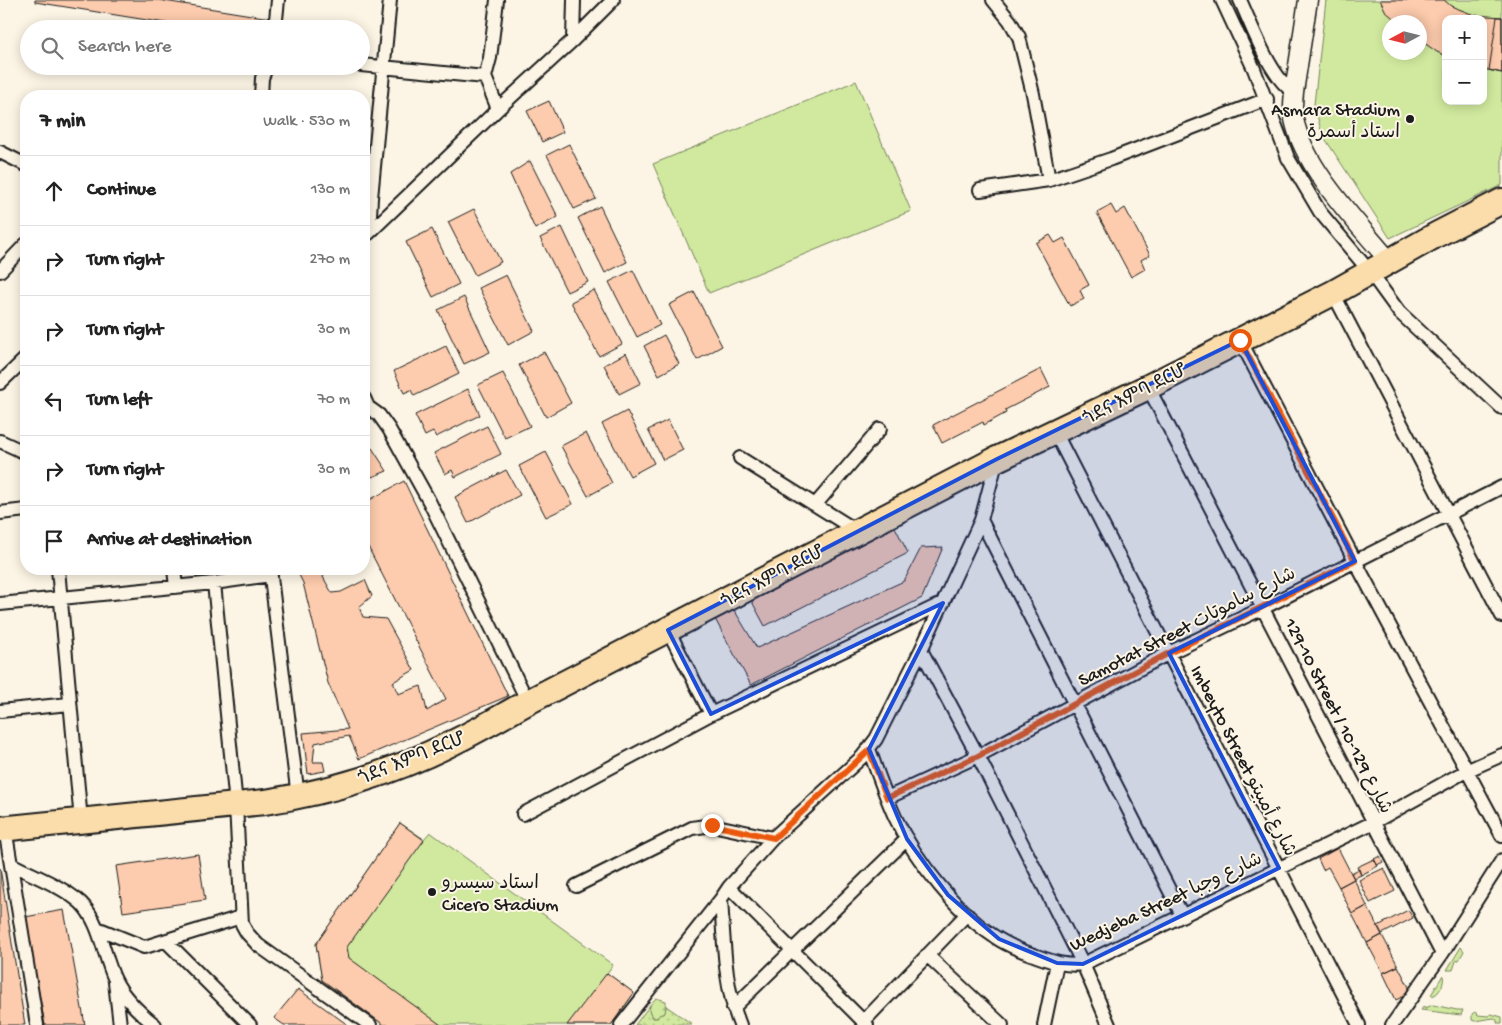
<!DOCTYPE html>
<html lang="en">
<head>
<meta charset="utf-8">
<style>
	body { margin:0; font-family:"Gochi Hand","Playpen Sans Arabic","Noto Sans Ethiopic",sans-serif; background:#f6f6f6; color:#222 }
	.controls { position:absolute; right:15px; top:15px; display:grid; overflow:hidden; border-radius:10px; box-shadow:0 2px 12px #0003 }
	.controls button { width:45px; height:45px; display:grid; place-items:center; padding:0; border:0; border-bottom:1px solid #e0e0e0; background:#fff; color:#222; font:25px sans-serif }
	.compass { position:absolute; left:1382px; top:15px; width:45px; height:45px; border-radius:50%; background:#fff; box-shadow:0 2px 12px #0003; rotate:263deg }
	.stop { position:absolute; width:15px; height:15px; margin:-11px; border:4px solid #ea580c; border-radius:50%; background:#fff }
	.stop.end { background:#ea580c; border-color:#fff; box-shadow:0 1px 5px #0008 }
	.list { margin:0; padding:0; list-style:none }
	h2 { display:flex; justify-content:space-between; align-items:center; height:65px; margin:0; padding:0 20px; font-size:21px }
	h2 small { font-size:16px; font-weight:400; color:#767676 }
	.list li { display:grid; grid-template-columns:32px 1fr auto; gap:15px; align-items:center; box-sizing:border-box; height:70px; padding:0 20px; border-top:1px solid #e0e0e0 }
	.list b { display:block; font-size:19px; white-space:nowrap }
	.list em { font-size:16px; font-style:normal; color:#767676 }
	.icon { flex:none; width:28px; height:28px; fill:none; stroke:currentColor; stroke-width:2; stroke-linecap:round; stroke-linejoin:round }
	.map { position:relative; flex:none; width:1502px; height:1025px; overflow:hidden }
	.search { position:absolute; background:#fff; box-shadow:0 2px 12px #0003; left:20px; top:20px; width:350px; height:55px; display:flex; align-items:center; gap:12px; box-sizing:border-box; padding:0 18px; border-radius:28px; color:#767676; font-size:19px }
	.panel { position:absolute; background:#fff; box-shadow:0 2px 12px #0003; left:20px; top:90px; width:350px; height:485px; border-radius:20px }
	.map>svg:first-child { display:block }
	.grass { fill:#d0e99e; stroke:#76825d; fill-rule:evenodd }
	.forest { fill:url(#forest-firs); stroke:#76825d }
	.park { fill:url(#park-dots); stroke:#76825d }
	.building { fill:#fdcbad; stroke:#1c1c1c }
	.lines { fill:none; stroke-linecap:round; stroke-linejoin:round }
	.street-casing { stroke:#1c1c1c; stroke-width:16 }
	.secondary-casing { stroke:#1c1c1c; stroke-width:21 }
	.highway-casing { stroke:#1c1c1c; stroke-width:28 }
	.street { stroke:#fcf5e5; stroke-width:12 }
	.secondary { stroke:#fcf5e5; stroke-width:18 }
	.highway { stroke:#fbddab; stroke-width:24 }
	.route { stroke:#ea580c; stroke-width:6 }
	.marked { fill:#1d4ed8; fill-opacity:0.2; stroke:#1d4ed8; stroke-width:4; stroke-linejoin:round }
	.poi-dot { fill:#1c1c1c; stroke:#fcf5e5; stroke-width:2 }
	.labels { text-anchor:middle; stroke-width:4; stroke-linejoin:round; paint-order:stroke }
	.poi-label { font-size:19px; fill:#1c1c1c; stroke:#fcf5e5; text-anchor:end }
	.street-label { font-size:19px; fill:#1c1c1c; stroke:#fcf5e5 }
</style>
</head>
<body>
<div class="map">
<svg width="1502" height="1025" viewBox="0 0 1502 1025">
	<defs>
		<pattern id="forest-firs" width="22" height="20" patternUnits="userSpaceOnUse" patternTransform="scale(1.25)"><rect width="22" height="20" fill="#d0e99e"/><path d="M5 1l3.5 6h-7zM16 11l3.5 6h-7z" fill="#b2c788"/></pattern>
		<pattern id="park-dots" width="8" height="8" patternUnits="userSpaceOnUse" patternTransform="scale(1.25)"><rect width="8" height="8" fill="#d0e99e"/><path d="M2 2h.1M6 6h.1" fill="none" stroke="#b2c788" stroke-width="1.8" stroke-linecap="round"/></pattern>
	</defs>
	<rect width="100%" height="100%" fill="#fcf5e5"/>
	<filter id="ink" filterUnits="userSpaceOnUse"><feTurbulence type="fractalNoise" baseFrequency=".02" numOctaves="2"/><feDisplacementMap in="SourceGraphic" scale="10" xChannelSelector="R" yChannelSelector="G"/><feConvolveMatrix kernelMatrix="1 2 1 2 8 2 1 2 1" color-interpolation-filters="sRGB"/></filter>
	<g filter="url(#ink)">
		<path class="grass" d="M1326 0H1502V185L1390 238 1322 134 1314 104ZM1446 19H1483V101H1446ZM1390 22H1420V52H1390Z
			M856 81 911 211 709 293 653 164Z
			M400 823 424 839 430 832 613 965 607 973 634 993 611 1025H384L322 980 316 944Z
			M1461 947 1464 951 1459 960 1456 961 1453 970H1447Z
			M1443 975C1445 982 1440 994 1432 996L1431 995Z
			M1433 1005 1457 1010H1463L1461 1015 1421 1010 1424 1006 1425 1008Z
			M1475 1012 1478 1015 1488 1016 1491 1014 1502 1017V1023H1497V1020L1494 1018 1474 1021 1472 1020V1014Z"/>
		<path class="forest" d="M656 998 666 1001V1012L657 1018H653L649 1011 650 1005Z"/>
		<path class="park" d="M650 1005 649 1011 653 1018H657L660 1014 662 1015 665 1013 666 1006 692 1024 635 1025Z"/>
		<path class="building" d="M35 0H158L270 18 268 29H203L35 2Z
			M1380 0H1444L1451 6 1474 15 1502 17V73L1483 69V19H1446V56L1437 52 1420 40V22H1398L1386 12Z
			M1497 17H1502V73L1489 70Z
			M549 101 563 132 542 142 527 111Z
			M569 144 596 199 574 209 547 155Z
			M530 161 558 217 535 229 510 174Z
			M1111 205 1116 214 1125 208 1150 255 1141 260 1145 269 1131 277 1097 213Z
			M600 206 627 262 605 273 578 218Z
			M474 209 501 262 475 275 448 222Z
			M562 227 588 282 567 292 540 238Z
			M432 229 459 284 433 297 406 242Z
			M1050 235 1055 243 1064 238 1089 285 1080 290 1084 299 1070 306 1036 243Z
			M633 270 660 325 637 337 609 282Z
			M506 275 534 331 508 345 479 288Z
			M594 290 622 344 599 356 571 302Z
			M694 292 722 346 697 360 669 305Z
			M464 297 490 352 464 364 438 310Z
			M664 335 679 364 659 375 644 346Z
			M446 346 459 374 414 396 411 390 404 393 394 371Z
			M544 352 571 403 546 417 519 365Z
			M626 353 641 383 619 394 604 365Z
			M1041 369 1050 387 1005 410 1006 413 984 425 983 422 942 443 933 425Z
			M503 373 530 426 505 438 478 385Z
			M468 389 480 415 436 437 433 432 425 436 415 415Z
			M627 411 654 463 630 476 602 424Z
			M668 420 683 450 663 460 648 430Z
			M487 426 501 454 455 477 452 470 445 474 434 453Z
			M586 433 612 483 588 496 561 446Z
			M372 448 387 471 372 477 364 464V451Z
			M546 452 573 504 546 517 519 466Z
			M506 470 520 495 468 523 455 497Z
			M404 481 508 696 359 759 349 736 315 743 313 762H323L325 771 308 774 303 733 348 729 328 683 303 583 296 569H328L323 577 332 593 341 592 365 580 372 596 359 607 363 617 386 619 414 670 393 682 398 694 421 686 427 711 446 699 364 539V503Z
			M894 525 908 553 765 626 750 598Z
			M943 547 922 598 751 685 715 619 733 608 757 648 904 581 921 548Z
			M400 823 424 840 347 947 349 958 441 1025H384L322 980 316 944Z
			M1338 848 1354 879 1339 887 1328 867 1323 870 1318 859Z
			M198 854 205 900 123 912 116 866Z
			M1380 856 1383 862 1377 865 1374 859Z
			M1374 859 1378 866 1361 875 1357 867Z
			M0 868 25 1025H0Z
			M1384 868 1395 891 1370 903 1359 880Z
			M1359 869 1361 875 1354 878 1351 873Z
			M1354 879 1367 906 1352 914 1339 887Z
			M1367 906 1382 935 1367 943 1352 914Z
			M64 910 85 1025H45L25 917Z
			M1408 910 1413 918 1382 934 1378 926Z
			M1382 935 1398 966 1383 973 1367 943Z
			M1398 966 1410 989 1404 996 1396 1000 1383 973Z
			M607 973 634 993 611 1025H567Z
			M298 989 348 1025H284L274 1018Z"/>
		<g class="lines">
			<g class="street-casing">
				<path id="street" d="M497 0 490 58 485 77 498 109
					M993 0 1010 21 1019 37 1033 94 1049 180
					M1222 0 1254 69 1288 158 1320 212 1370 272 1399 312 1502 408
					M1240 0C1252 26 1271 79 1294 92
					M275 29 278 0
					M573 40 574 0
					M361 65 485 77
					M261 96 262 78 267 66
					M0 152 26 165
					M980 190 1049 180 1111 159 1267 99
					M369 233 371 198 390 0
					M364 235 369 233 498 109 573 40 613 0
					M0 271 26 244
					M1333 293 1502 616
					M1240 340 1355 561 1502 836
					M0 383 26 358
					M1148 387 1442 954
					M364 398 368 407 379 415 389 429 429 501 528 702
					M1055 432 1359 1025
					M0 441 26 453
					M740 458 857 531
					M816 504 880 429
					M0 513 26 510
					M981 520 1182 915
					M58 569 81 821
					M174 569 176 587
					M270 569 298 797
					M214 583 236 805 242 924 247 933 258 945 370 1025
					M0 604 214 583 271 575
					M668 630 711 714
					M921 650 978 756 1083 964 1109 1025
					M0 711 69 704
					M869 749C877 772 885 795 895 817 915 860 959 916 1000 940 1010 946 1020 950 1031 954 1048 960 1064 967 1083 964L1374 822 1466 771 1502 755
					M887 798 978 756 1169 653 1263 608 1502 487
					M523 814 711 714 943 603
					M5 828 37 1025
					M11 864C34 876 62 886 81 903 101 923 103 955 115 980 123 997 140 1013 155 1025
					M576 886 692 828 712 825 773 838
					M729 887 867 1025
					M97 928 144 947 148 946 241 917
					M166 941 250 1025
					M927 955 1002 1025
					M115 982 120 1025
					M733 1008 907 839
					M864 1021 967 914
					M621 1025 721 899
					M740 1025C724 986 724 941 721 899L729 887 773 838 862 757 876 739 921 650 981 520 997 459
					M1044 1025 1057 963
					M1392 1025 1442 954 1502 860"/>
			</g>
			<g class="secondary-casing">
				<path id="secondary" d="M1308 0 1294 92C1293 101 1292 110 1294 119 1304 169 1358 223 1390 262"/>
			</g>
			<g class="highway-casing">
				<path id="highway" d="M0 829 265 802C330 792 395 772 454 742 479 730 504 715 528 702L997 459 1148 387 1333 293 1436 235 1502 201"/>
			</g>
			<use href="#street" class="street"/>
			<use href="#secondary" class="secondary"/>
			<use href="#highway" class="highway"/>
		</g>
	</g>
	<g class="lines" filter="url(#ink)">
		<path class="route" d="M712 825 774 838 869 750 887 798 978 756 1169 653 1355 561 1240 340"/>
	</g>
	<path class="marked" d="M1240 340 1355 561 1169 653 1279 868 1083 964 1057 963 999 939 948 895 907 839 869 749 943 603 711 714 668 630 997 459Z"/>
	<g class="poi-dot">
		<circle cx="1410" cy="119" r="5"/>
		<circle cx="432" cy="892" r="5"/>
	</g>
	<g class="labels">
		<g class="poi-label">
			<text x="1400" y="115">Asmara Stadium<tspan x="1400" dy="22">استاد أسمرة</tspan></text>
			<text x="442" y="888" text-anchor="start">استاد سيسرو<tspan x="442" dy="22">Cicero Stadium</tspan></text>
		</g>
		<g class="street-label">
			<text transform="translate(1134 393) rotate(-27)" y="7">ጎደና እምባ ደርሆ</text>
			<text transform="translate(772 575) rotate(-28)" y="7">ጎደና እምባ ደርሆ</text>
			<text transform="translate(1186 625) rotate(-27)" y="7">Samotat Street شارع ساموتات</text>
			<text transform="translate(1340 715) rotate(63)" y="7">129-10 Street / شارع 129-10</text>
			<text transform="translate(411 757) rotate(-22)" y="7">ጎደና እምባ ደርሆ</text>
			<text transform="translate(1245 760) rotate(63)" y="7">Imbeyto Street شارع أمبيتو</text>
			<text transform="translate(1165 900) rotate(-25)" y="7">Wedjeba Street شارع وجبا</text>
		</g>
	</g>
</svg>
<div class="controls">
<button>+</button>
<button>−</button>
</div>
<svg class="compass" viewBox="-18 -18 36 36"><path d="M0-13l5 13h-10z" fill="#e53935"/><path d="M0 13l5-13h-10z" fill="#767676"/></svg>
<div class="stop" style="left:1240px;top:340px"></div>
<div class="stop end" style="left:712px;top:825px"></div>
<div class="search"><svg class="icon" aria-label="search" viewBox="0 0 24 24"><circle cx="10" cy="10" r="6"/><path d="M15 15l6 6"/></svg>Search here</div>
<section class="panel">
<h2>7 min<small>Walk · 530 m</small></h2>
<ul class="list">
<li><svg class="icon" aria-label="ahead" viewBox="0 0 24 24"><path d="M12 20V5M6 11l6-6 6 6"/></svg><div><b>Continue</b></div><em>130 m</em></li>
<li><svg class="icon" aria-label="right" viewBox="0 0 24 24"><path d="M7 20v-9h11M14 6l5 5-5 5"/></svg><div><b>Turn right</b></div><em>270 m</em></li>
<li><svg class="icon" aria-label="right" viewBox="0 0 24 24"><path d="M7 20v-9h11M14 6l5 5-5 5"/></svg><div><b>Turn right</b></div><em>30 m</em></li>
<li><svg class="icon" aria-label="left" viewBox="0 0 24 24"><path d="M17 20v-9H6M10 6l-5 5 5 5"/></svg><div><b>Turn left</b></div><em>70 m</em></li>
<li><svg class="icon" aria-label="right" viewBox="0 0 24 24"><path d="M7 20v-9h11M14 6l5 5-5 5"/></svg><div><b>Turn right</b></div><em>30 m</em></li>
<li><svg class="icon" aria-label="arrive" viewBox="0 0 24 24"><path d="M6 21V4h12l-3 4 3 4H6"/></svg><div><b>Arrive at destination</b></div></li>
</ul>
</section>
</div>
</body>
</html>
